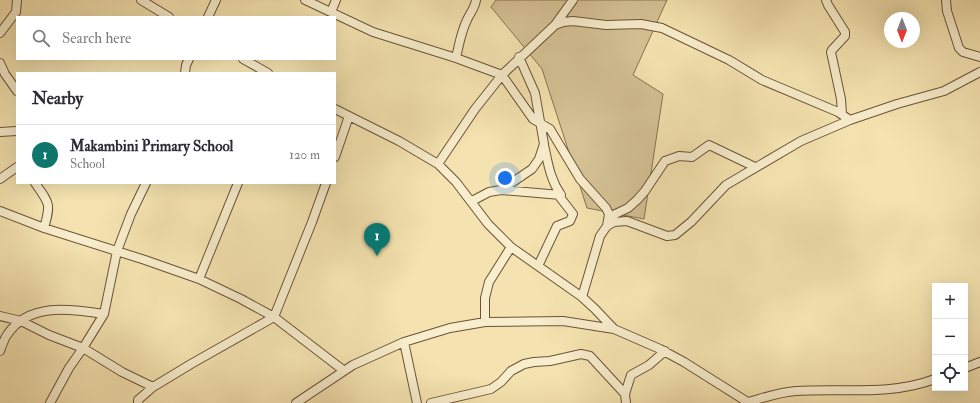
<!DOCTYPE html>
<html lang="en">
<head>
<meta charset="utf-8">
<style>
	body { margin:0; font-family:"IM FELL Double Pica",serif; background:#f7f7f7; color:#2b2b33 }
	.controls { position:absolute; right:12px; bottom:12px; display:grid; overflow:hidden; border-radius:0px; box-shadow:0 4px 16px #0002 }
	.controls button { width:36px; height:36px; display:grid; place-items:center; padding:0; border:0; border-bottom:1px solid #e1e1e2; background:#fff; color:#2b2b33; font:20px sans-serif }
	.compass { position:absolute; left:884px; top:12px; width:36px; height:36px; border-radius:50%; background:#fff; box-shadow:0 4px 16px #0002; rotate:180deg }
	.you { position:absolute; left:505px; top:178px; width:14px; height:14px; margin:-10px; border:3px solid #fff; border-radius:50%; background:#1a73e8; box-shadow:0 0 0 6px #1a73e833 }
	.badge { display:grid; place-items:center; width:26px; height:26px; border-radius:50%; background:#0f766e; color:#fff; font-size:13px; font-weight:700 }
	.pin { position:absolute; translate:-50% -33px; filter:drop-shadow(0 1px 2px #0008) }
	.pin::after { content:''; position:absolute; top:21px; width:14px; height:12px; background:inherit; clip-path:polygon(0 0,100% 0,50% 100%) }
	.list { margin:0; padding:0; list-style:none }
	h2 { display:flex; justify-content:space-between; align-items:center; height:52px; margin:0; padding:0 16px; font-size:17px }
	h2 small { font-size:13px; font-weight:400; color:#7c7c81 }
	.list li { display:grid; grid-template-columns:26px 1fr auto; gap:12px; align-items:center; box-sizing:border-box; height:60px; padding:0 16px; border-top:1px solid #e1e1e2 }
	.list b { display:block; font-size:15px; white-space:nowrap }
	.list p { margin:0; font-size:13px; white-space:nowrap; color:#7c7c81 }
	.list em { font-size:13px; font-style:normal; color:#7c7c81 }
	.icon { flex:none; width:22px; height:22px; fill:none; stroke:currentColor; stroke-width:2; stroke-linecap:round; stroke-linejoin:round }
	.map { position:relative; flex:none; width:980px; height:403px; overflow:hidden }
	.search { position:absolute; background:#fff; box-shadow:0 4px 16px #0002; left:16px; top:16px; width:320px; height:44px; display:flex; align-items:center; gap:10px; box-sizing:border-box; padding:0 14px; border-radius:0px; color:#7c7c81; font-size:15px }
	.panel { position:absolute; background:#fff; box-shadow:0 4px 16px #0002; left:16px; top:72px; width:320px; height:112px; border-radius:0px }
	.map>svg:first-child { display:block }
	.green { fill:#d5c295; stroke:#897252 }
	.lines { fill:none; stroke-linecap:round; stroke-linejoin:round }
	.minor-casing { stroke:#6b5338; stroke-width:10 }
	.minor { stroke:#f8edcc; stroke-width:8 }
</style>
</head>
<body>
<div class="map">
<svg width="980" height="403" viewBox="0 0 980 403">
	<rect width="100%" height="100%" fill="#f4e3b0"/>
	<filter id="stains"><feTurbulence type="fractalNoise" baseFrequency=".005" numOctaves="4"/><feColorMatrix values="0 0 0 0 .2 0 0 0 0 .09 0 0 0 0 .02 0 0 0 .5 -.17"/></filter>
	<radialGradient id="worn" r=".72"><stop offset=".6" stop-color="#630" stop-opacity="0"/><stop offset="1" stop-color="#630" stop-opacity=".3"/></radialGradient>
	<path class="green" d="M496 0H667L633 75 663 94 644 219 587 208 542 69 491 7Z"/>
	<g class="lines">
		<g class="minor-casing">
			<path id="minor" d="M141 0 169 17
				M305 0 373 32 456 58 502 75 533 119 550 129 580 179 606 208 609 214 607 226
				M826 0 828 5 845 32V36L832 50 831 52 841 99 842 114
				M946 0 947 11 959 48 963 52 980 57
				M331 12 336 0
				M208 17 216 0
				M555 25 573 0
				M0 33 16 12 17 0
				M456 58C459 45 461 32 467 20 470 13 475 8 476 0
				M243 59 268 73
				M0 63 5 74 17 91
				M185 73 186 65 189 59
				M335 109 399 141 438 164 456 182 488 224 511 247 582 297 595 309 614 329
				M0 132 17 131
				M335 157 349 116
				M438 164 475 109 502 75 555 25 563 22 573 21 606 25 641 24 662 28 729 60 762 80 838 112 850 120
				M0 179 17 167
				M35 183C50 204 51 204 44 228
				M501 190 532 169 539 159 544 144 535 93 519 57
				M472 201 489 192 501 190 561 195
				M0 211 44 228 145 260 199 279 241 299 274 317 343 370
				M609 217 628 208 637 200 645 191 665 161 679 156 692 157 709 145 755 167
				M538 266 557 226 570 221 573 214 559 196 561 195C550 179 548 163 544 145
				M199 279 238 183
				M582 297 600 236 607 226 614 222 627 221 667 236 675 235 691 222 726 185 801 141 850 120 897 104 944 91 980 72
				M0 316 21 321 49 335 83 348 122 372 153 387
				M485 322V298L489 282 511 247
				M404 342 417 403
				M0 351C2 346 4 339 7 335 29 302 71 309 104 314
				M965 368 980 362
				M625 394 631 375 649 365 665 351
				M748 402C763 398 780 392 796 391 843 388 890 396 935 379
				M50 403 69 368 83 348 104 314 117 251 131 214 146 183
				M138 403V400L153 387 191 364 274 317 312 222 326 183
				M296 403 353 365 404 342 450 328 485 322 563 321 614 329 660 349 684 362 749 403
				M431 403 491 389 501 382 511 371 524 364 534 362 550 361 581 354 590 356 625 394 626 403"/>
		</g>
		<use href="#minor" class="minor"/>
	</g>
	<rect width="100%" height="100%" filter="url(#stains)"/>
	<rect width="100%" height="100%" fill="url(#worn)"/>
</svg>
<div class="controls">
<button>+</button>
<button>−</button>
<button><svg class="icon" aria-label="locate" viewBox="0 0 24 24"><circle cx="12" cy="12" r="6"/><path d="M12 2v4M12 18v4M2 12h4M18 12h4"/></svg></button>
</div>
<svg class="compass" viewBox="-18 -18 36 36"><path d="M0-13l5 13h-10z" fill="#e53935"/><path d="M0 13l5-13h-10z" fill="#7c7c81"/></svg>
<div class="you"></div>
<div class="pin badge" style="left:377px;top:256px">1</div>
<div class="search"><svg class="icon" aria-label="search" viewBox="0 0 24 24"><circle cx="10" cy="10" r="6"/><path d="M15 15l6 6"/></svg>Search here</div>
<section class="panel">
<h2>Nearby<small></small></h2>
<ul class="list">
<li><span class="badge">1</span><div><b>Makambini Primary School</b><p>School</p></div><em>120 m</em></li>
</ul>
</section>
</div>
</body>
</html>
